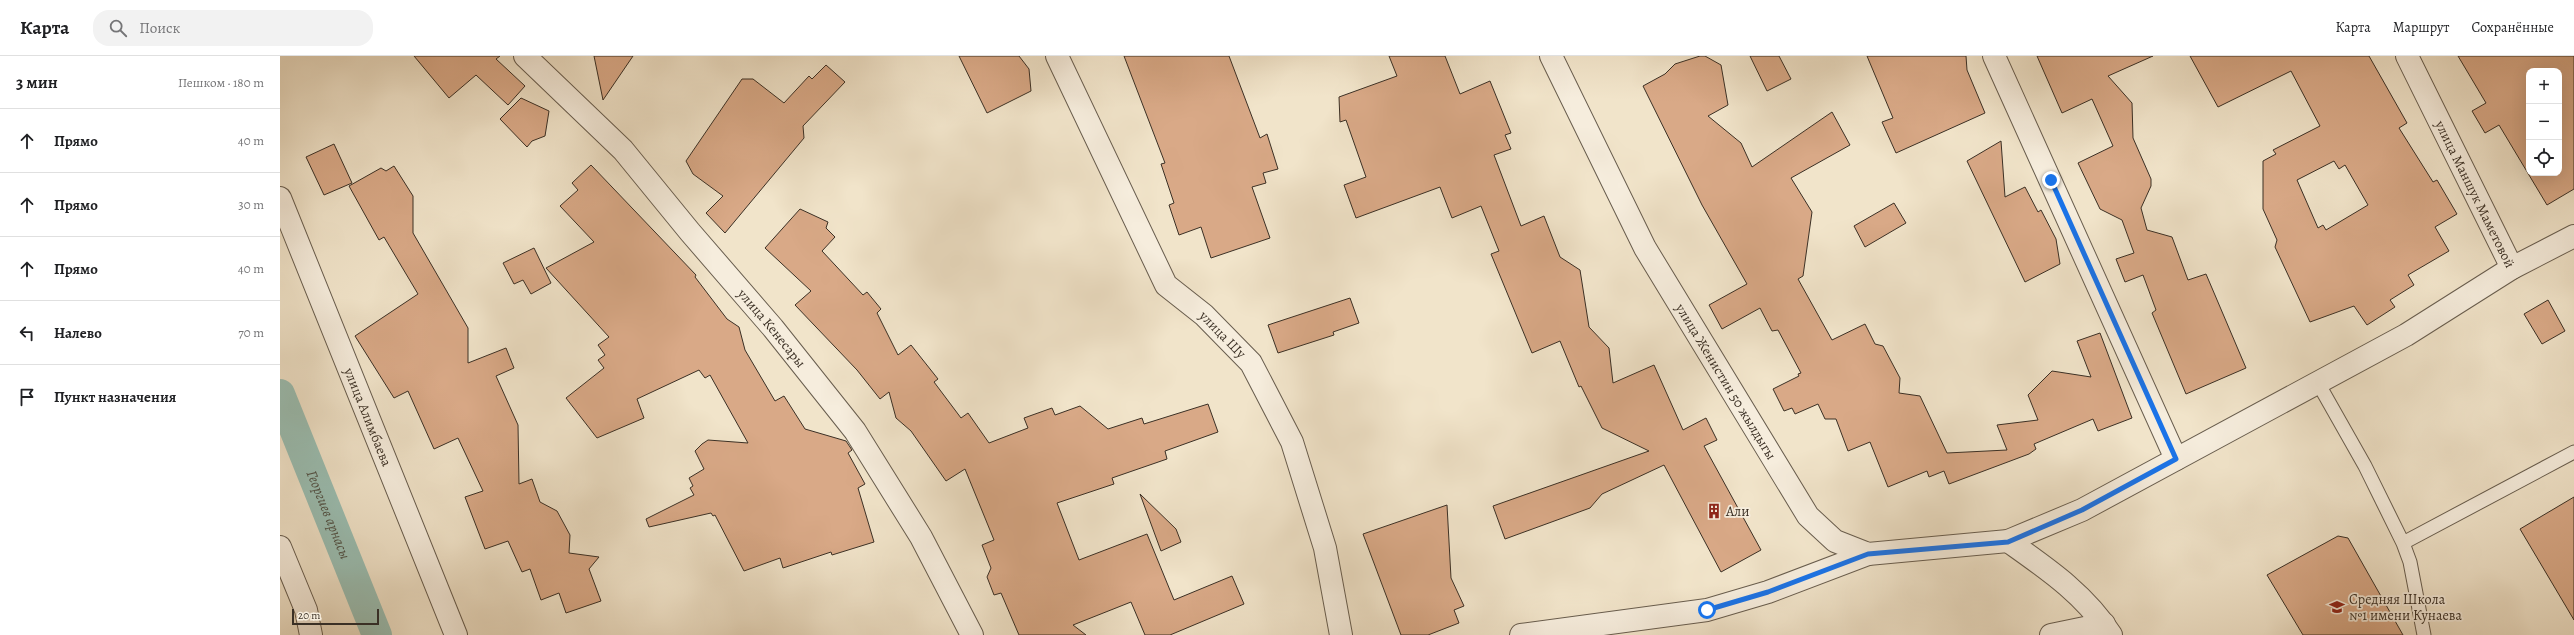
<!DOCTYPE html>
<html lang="ru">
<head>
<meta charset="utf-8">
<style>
	body { margin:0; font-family:Alegreya,serif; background:#f2f2f2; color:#202124 }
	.controls { position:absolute; right:12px; top:12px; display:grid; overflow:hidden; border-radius:8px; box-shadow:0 4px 16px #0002 }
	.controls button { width:36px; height:36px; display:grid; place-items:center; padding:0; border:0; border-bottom:1px solid #e0e0e0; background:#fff; color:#202124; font:20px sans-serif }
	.scale { position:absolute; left:12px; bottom:10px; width:87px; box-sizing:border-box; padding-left:4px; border:2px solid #3b3025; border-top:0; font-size:11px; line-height:14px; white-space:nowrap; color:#3b3025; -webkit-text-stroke:3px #f6eddd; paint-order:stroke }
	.stop { position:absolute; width:12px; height:12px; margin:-9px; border:3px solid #1a73e8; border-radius:50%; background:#fff }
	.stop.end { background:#1a73e8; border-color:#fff; box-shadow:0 1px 4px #0008 }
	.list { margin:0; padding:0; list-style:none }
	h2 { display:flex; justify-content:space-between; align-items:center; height:52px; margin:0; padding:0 16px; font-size:17px }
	h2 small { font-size:13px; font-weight:400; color:#757577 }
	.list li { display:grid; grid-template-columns:26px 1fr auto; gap:12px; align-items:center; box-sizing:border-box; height:64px; padding:0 16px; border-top:1px solid #e0e0e0 }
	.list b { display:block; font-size:15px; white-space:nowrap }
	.list em { font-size:13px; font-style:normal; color:#757577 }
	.icon { flex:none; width:22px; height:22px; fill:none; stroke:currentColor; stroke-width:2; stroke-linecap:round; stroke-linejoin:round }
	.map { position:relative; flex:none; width:2294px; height:579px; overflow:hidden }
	header { display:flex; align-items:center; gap:24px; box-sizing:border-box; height:56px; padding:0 20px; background:#fff; border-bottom:1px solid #e0e0e0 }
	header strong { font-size:19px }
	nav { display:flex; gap:22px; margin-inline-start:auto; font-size:14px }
	.search { width:280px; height:36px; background:#f2f2f2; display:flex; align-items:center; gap:10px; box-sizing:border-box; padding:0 14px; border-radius:16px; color:#757577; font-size:15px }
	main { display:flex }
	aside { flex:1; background:#fff }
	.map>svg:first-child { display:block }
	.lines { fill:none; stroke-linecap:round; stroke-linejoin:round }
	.canal { stroke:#9bbfb3; stroke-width:30 }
	.building { fill:#d9a987; stroke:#3b3025; fill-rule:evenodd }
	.service-casing { stroke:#685d4e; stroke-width:15 }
	.minor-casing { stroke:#685d4e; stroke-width:24 }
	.service { stroke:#f6eddd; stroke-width:13 }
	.minor { stroke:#f6eddd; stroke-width:22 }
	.route { stroke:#1a73e8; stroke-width:5 }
	.labels { text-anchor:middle; stroke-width:3.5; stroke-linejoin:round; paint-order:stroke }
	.street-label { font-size:14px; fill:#3b3025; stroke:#f6eddd }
	.poi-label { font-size:14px; fill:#3b3025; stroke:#f6eddd; text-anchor:start }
	.water-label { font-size:15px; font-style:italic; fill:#535448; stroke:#f6eddd }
</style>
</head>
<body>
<header>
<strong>Карта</strong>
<div class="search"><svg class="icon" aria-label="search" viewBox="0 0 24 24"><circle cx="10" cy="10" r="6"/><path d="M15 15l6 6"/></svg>Поиск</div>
<nav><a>Карта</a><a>Маршрут</a><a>Сохранённые</a></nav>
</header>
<main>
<aside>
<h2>3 мин<small>Пешком · 180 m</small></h2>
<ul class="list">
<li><svg class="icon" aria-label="ahead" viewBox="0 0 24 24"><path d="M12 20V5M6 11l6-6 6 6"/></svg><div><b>Прямо</b></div><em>40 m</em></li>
<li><svg class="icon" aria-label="ahead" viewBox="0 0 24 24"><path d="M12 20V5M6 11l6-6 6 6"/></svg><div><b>Прямо</b></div><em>30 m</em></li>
<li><svg class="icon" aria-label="ahead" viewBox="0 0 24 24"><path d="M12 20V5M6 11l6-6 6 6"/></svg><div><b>Прямо</b></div><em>40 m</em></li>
<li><svg class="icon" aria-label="left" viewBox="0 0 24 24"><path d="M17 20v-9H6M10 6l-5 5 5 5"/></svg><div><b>Налево</b></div><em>70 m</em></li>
<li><svg class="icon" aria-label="arrive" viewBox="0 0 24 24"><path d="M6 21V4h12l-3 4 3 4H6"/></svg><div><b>Пункт назначения</b></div></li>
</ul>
</aside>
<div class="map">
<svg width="2294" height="579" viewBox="0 0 2294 579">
	<rect width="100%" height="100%" fill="#f1e4ca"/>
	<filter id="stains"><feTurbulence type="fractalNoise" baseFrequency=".005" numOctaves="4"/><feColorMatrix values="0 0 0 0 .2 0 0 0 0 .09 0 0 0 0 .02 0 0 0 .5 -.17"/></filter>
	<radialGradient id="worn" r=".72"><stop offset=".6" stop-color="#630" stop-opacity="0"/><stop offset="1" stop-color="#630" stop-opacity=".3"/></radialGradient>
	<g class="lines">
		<path class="canal" id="s1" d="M0 338 97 579"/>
	</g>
	<path class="building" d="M134 0H220L216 3 245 30 228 49 196 19 169 42Z
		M314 0H353L323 44Z
		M679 0H739L749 13 751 35 707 57Z
		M844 0H949L980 82 987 78 998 113 983 117 986 127 972 131 990 182 931 202 921 171 899 179 889 149 894 147 881 108 885 107Z
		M1109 0H1165L1180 38 1210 25 1231 77 1225 79 1231 93 1214 99 1241 170 1264 160 1280 201 1300 214 1309 271 1329 292 1333 327 1374 309 1403 374 1426 362 1437 384 1424 390 1481 494 1441 516 1384 409 1322 438 1310 452 1225 483 1213 450 1369 395 1322 372 1301 330 1299 331 1280 285 1252 297 1211 198 1219 195 1201 150 1172 162 1160 131 1076 162 1064 129 1086 121 1066 64 1060 66 1059 41 1117 20Z
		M1420 0H1425L1441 9 1448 49 1428 60 1461 87 1472 111 1552 56 1570 89 1511 122 1532 156 1523 220 1518 223 1552 284 1585 268 1595 288 1603 290 1620 322 1619 337 1640 340 1667 397 1727 394 1717 369 1758 364 1748 339 1772 315 1811 321 1797 285 1820 277 1852 362 1818 375 1813 363 1754 388 1756 393 1749 398 1669 428 1664 415 1649 421 1647 415 1608 431 1590 386 1568 395 1556 363H1545L1538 348 1515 358 1512 352 1504 355 1493 333 1519 320 1518 318 1521 317 1498 274 1492 275 1480 252 1442 273 1429 249 1467 228 1422 149 1363 30 1385 18 1395 8Z
		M1470 0H1499L1511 23 1487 35Z
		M1587 0H1686L1687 14 1705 57 1616 97 1602 66 1613 62Z
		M1757 0H1873L1828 20 1852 47 1853 82 1871 123V130L1861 152 1867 174 1892 181 1908 224 1926 218 1966 312 1906 338 1872 257 1876 254 1863 219 1845 226 1836 203 1854 197 1842 164 1820 153 1798 107 1833 90 1812 43 1782 57Z
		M1910 0H2089L2127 67 2119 72 2153 126 2157 124 2177 158 2155 171 2169 195 2128 219 2134 229 2110 244 2115 251 2087 269 2074 250 2030 266 1995 191 1997 184 1983 153V105L1996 98 1993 94 2040 70 2011 15 1938 51ZM2054 105 2059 113 2065 109 2088 149 2046 174 2043 169 2038 172 2017 124Z
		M2178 0H2294V133L2267 149 2219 69 2205 77 2192 55 2206 47ZM2249 15H2279V117H2249Z
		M546 9 565 26 523 70 524 82 445 177 426 157 443 140 413 118 406 105 462 23H473L504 47 529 20 532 23Z
		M241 42 269 55 265 80 252 85 247 91 220 63Z
		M1721 85 1725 141 1745 131 1758 156 1761 154 1776 183 1780 208 1745 226 1687 105Z
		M54 88 72 127 44 139 26 101Z
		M311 109 416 219 415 221 447 263 459 271 465 294 495 345 504 340 525 373 566 385 572 394 568 397 585 428 578 432 594 486 552 499 551 496 503 512 500 502 464 515 435 459 433 460 431 457 369 471 366 463 414 439 410 432 413 430 409 422 424 413 415 395 422 388 428 384 468 387 430 319 425 322 419 314 357 343 364 362 317 382 286 342 324 312 318 304 325 299 318 289 329 281 266 212 314 186 280 150 298 134 292 127Z
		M114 110 133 140V177L188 272V307L226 292 234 312 216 320 238 369 239 428 252 423 260 446 277 455 290 479 289 497 319 501 309 513 321 545 286 557 279 537 261 544 250 513 242 516 228 485 205 493 185 441 203 435 178 382 154 393 128 335 114 342 75 280 138 238 104 181 99 184 69 130 101 112 106 115Z
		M1614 147 1626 167 1585 191 1574 170Z
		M520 153 548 166 546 172 555 181 542 195 583 239 587 236 601 253 597 257 618 299 631 289 658 323 654 326 681 362 688 357 709 387 748 372 744 362 772 352 775 359 800 350 828 373 862 362 864 368 928 348 938 376 885 395 887 403 832 422 834 428 777 447 799 504 867 478 894 544 952 520 964 548 890 579H865L851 546 793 569 806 579H739L721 537 714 539 707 521 711 512 702 489 714 484 685 413 666 425 631 375 616 362 609 336 600 343 577 314 515 249 531 235 485 192Z
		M254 192 271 227 251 238 243 224 234 228 223 207Z
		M1070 242 1079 267 1053 276 1054 279 998 297 988 269Z
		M2268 244 2285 275 2262 288 2244 258Z
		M860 438 896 473 901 486 881 495Z
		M2294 441V564L2240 473Z
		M1167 449 1171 522 1184 550 1174 554 1179 567 1148 579H1121L1083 478Z
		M2058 480 2068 482 2123 579H2023L1987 519Z"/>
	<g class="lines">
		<g class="service-casing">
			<path id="service" d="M2038 327 2085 410 2123 487 2130 506 2144 579
				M2123 487 2294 396"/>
		</g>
		<g class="minor-casing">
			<g id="minor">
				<path id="s2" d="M245 0 343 94 410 176 493 272 575 375 641 481 692 579"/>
				<path id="s3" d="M777 0 886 229 924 259 971 307 1012 386 1045 492 1061 579"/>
				<path id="s4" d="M1271 0 1365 192 1528 460 1555 485 1588 498 1728 485 1802 454 2126 279 2232 212 2294 180"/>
				<path d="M1714 0 1896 403"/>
				<path id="s5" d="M2127 0 2232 212"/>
				<path id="s6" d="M0 142 176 579"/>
				<path d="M1728 485C1766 512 1805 538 1831 579"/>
				<path d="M0 491 26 554 31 579"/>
				<path d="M1241 579 1427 554 1488 536 1588 498"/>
				<path d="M1771 579 1824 568"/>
			</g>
		</g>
		<use href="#service" class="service"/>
		<use href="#minor" class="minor"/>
	</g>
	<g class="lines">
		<path class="route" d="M1427 554 1488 536 1588 498 1728 486 1802 454 1896 403 1771 124"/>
	</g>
	<defs>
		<g id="building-bare" transform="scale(1.2)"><path d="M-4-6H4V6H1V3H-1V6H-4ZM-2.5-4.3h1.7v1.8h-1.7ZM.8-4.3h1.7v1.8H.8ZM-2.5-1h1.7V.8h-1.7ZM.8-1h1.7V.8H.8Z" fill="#8f2418" stroke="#f6eddd" stroke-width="2.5" paint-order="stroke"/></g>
		<g id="school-bare" transform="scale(1.2)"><path d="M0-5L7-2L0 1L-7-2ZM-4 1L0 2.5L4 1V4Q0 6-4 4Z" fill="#8f2418" stroke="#f6eddd" stroke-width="2.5" paint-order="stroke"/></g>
	</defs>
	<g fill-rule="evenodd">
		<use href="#building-bare" x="1434" y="455"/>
		<use href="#school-bare" x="2057" y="551"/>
	</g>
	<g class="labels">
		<g class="street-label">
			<text dy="5" stroke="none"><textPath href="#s5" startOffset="154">улица Маншук Маметовой</textPath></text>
			<text dy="5" stroke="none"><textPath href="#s2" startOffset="368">улица Кенесары</textPath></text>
			<text dy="5" stroke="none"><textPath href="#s3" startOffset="329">улица Шу</textPath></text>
			<text dy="5" stroke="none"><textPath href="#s4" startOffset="370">улица Женистин 50 жылдыгы</textPath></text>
			<text dy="5" stroke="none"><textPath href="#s6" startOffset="236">улица Алимбаева</textPath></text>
		</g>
		<g class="poi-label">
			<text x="1446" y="460">Али</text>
			<text x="2069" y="548">Средняя Школа<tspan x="2069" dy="16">№1 имени Кунаева</tspan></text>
		</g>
		<g class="water-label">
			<text dy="5" stroke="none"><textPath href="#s1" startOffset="130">Георгиев арнасы</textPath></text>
		</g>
	</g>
	<rect width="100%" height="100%" filter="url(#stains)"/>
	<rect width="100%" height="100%" fill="url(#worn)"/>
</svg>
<div class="controls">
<button>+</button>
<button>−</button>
<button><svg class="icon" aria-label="locate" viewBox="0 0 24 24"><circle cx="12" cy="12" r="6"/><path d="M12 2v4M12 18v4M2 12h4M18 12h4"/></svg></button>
</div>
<div class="scale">20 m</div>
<div class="stop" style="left:1427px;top:554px"></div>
<div class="stop end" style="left:1771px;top:124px"></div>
</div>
</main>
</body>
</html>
